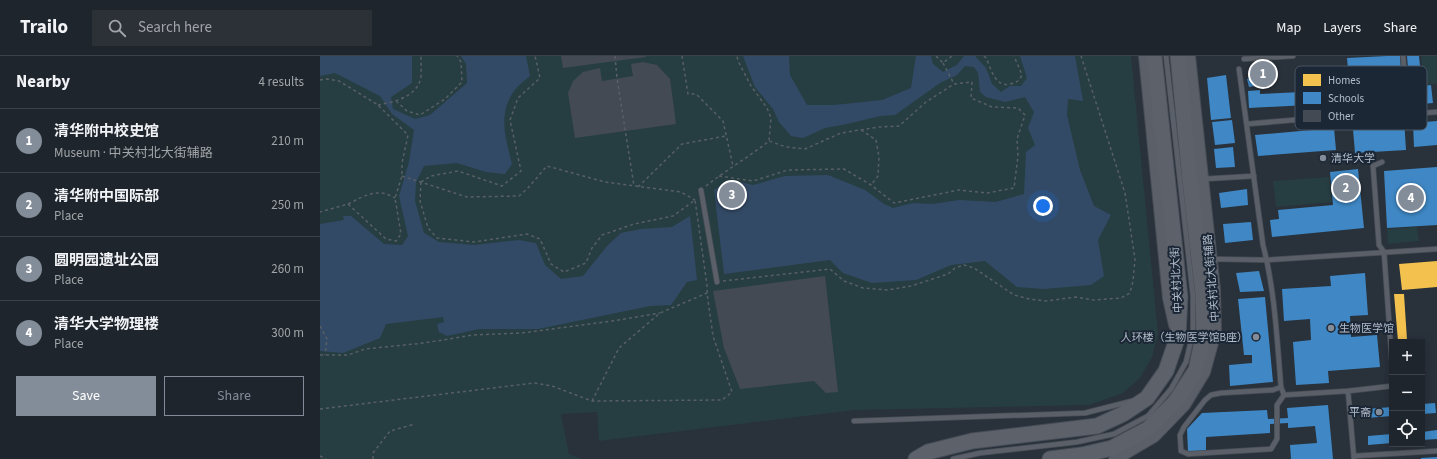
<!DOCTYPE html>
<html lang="en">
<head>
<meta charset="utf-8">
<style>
	body { margin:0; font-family:"Source Sans 3","Noto Sans SC",sans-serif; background:#2c3138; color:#f1f3f6 }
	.controls { position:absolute; right:12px; bottom:12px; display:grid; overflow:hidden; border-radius:0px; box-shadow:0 2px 10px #0003 }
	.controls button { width:36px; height:36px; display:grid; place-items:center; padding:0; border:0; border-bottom:1px solid #3c4248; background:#1f252c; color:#f1f3f6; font:20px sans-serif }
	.you { position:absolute; left:723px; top:150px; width:14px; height:14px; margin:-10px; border:3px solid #fff; border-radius:50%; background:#1a73e8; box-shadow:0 0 0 6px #1a73e833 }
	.badge { display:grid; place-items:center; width:26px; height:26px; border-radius:50%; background:#838c99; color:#fff; font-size:13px; font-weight:700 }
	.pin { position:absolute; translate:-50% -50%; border:2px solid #fff; box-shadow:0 1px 4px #0006 }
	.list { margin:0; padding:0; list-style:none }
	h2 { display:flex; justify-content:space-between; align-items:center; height:52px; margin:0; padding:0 16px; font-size:17px }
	h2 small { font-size:13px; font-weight:400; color:#a1a5a9 }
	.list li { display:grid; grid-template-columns:26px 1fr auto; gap:12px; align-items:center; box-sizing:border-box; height:64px; padding:0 16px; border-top:1px solid #3c4248 }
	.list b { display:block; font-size:15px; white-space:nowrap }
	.list p { margin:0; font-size:13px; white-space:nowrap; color:#a1a5a9 }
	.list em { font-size:13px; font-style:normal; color:#a1a5a9 }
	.actions { display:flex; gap:8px; padding:12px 16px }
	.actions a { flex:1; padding:9px 0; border:1px solid #838c99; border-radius:0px; text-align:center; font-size:14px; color:#838c99 }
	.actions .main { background:#838c99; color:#fff }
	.icon { flex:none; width:22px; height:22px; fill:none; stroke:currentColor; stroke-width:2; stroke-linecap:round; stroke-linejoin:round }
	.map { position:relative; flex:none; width:1117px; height:403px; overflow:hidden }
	header { display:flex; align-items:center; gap:24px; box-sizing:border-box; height:56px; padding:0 20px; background:#1f252c; border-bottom:1px solid #3c4248 }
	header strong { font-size:19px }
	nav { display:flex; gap:22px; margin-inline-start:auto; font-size:14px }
	.search { width:280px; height:36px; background:#2c3138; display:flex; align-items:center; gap:10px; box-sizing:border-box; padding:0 14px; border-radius:0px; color:#a1a5a9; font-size:15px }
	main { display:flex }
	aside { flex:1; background:#1f252c }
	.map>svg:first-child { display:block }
	.green { fill:#263e42 }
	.water { fill:#334a66 }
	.homes { fill:#f2c14e }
	.schools { fill:#3f88c5 }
	.building { fill:#434a53 }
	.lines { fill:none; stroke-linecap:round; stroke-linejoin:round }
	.service-casing { stroke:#484d55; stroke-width:6 }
	.tertiary-casing { stroke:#484d55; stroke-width:14 }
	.primary-casing { stroke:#474d57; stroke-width:17 }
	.path { stroke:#585f65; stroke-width:1.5; stroke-dasharray:3 3; stroke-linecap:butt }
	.service { stroke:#5a5f68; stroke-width:4.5 }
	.tertiary { stroke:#5a5f68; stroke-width:12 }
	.primary { stroke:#5d626a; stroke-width:15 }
	.poi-dot { fill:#838c99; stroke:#1c2736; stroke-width:1.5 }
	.labels { text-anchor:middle; stroke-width:4; stroke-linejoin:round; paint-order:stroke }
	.poi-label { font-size:11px; fill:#b3bdcc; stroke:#1c2736; text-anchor:start }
	.street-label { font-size:11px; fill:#b3bdcc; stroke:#1c2736 }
	.key { fill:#1c2736; stroke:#495463; stroke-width:1 }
	.key-label { font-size:11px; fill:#b3bdcc }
</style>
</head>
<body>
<header>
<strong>Trailo</strong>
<div class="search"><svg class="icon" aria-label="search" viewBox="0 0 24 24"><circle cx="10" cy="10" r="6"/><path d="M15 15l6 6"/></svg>Search here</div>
<nav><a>Map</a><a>Layers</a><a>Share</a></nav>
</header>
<main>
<aside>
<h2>Nearby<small>4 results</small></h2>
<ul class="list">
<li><span class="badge">1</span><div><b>清华附中校史馆</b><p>Museum · 中关村北大街辅路</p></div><em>210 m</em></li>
<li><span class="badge">2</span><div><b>清华附中国际部</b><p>Place</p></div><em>250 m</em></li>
<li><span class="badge">3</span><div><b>圆明园遗址公园</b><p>Place</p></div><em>260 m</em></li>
<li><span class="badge">4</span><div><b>清华大学物理楼</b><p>Place</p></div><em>300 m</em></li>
</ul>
<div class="actions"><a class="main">Save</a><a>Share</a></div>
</aside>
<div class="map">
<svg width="1117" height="403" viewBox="0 0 1117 403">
	<rect width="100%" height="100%" fill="#29313b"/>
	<path class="green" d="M0 0H811L838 278 832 301 820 322 803 337 769 349 536 354 279 385 277 356 241 358 249 398 262 403H0Z
		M1101 0H1117V28L1104 29Z
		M1009 121 1012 146 956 151 953 125Z
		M1097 171 1099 185 1068 188 1067 173Z"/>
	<path class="water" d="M0 0H92V27L71 41 73 53 95 63 110 59 147 27 146 8 141 0H206L210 20C204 25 196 31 192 38 178 61 186 84 192 108L185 118 166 116 137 107 104 110 96 126 95 145 104 177 119 186 154 189 199 184 216 187 225 209 241 223 263 220 287 190 301 177 321 173 352 171 370 160 377 224 367 226 351 249 330 250 218 273H159L127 280 119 276 117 268 124 266 123 261 66 268 60 282 23 297 0 295V168L24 164 23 160H31L64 188 82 189 88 180 79 140 89 106 94 74 72 58 60 40 15 17 0 20Z
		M423 0H469L470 19 487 49H514L562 44 591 32 596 0H611L613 8 623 16 637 9 644 0H655L666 12 672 28 681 36 690 30H701L707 22 700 0H755L763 45 748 43 747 59 760 114 774 150 791 159 778 184 784 220 771 229 724 233 697 231 665 205 631 209 596 224 552 227 523 217 510 204 404 218 394 134 402 128 416 125 433 129 465 120 508 119 545 134 564 148 573 152 593 147 613 148 639 144 676 146 704 138 706 96 715 89 708 72 714 56 705 41 685 46 666 41 660 36 658 17 654 11 645 10 637 19 620 27 575 59 560 60 527 68 505 72 483 82 471 80 459 66 453 53 435 31Z"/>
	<path class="homes" d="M1117 205V231L1082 234 1079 208Z
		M1074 238H1084L1087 284 1078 285Z"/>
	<path class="schools" d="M1067 0H1080L1086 94 1035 97 1027 2Z
		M1087 0H1099L1102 30 1111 29 1113 47 1091 49Z
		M944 7 949 10 951 14 950 18 946 21 947 28 929 31 927 23 937 21 932 17V12L936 8Z
		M1007 16 1009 44 987 45V49L929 52 928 35 940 34V38L982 36 981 17Z
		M906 19 911 62 891 64 887 22Z
		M912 64 915 87 895 89 892 66Z
		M1117 65V89L1094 91 1093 67Z
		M1014 72 1016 94 938 100 935 79Z
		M913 91 915 111 896 112 894 93Z
		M1117 111V169L1067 172 1064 115Z
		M1038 113 1044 172 952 181 950 164 959 163 958 154 1013 149 1010 116Z
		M927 133 928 149 901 152 899 137Z
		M931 166 933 184 905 187 903 168Z
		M939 215 944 235 920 236 916 217Z
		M1045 217 1048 259 1030 260 1031 281 1057 279 1060 311 1008 315 1009 327 976 329 973 286 991 284 990 263 964 265 962 233 1011 230 1010 220Z
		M945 241 953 326 910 330 909 309 932 307V299H924L918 243Z
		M1115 347 1116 357 1102 358V348Z
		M1008 349 1013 403H971L970 389 997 387 995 370 968 372V367L950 368V377L886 381V396H868L867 373 882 357 947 354 948 363 968 362 967 352Z
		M1072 351V360L1046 362V353Z
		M1117 374V383L1102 384V376Z
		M1072 378V387L1048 389V380Z
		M1117 401V403H1101V402Z"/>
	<path class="building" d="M241 0H326V1L243 12Z
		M323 6 337 9 350 23 356 68 255 82 248 37 253 25 263 16 280 12 282 25 313 20 311 8Z
		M505 220 518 336 506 337 494 325 420 333 404 292 393 235Z"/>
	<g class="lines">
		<g class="service-casing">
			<path id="service" d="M1083 0 1088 58 1117 56
				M924 3 973 0
				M919 13 943 189C955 235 957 284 961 331L964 339
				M927 68 1021 60
				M1062 106 1053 110 1059 189 1064 196 1072 307
				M883 123 934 120
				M381 134 397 226
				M891 203 947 204 1117 193
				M961 331 953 334 901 337 891 339 885 344 864 371 860 379 861 395 868 398 951 393 957 383V349L964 339
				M1028 335 1072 330
				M964 339 1028 335 1034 403
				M534 365 765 357 812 345
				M1034 400 1117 395
				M633 403 660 397 757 386 794 378 828 360 851 333 866 306 873 276V240L846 0"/>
		</g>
		<g class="tertiary-casing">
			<path id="tertiary" d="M825 0 849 242 855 269
				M795 403 834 380 864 349 884 316 895 276 894 234 869 0"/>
		</g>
		<g class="primary-casing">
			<path id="primary" d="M596 403 608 396 652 385 777 370 803 358 827 342 846 315 858 280 860 241 834 0
				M730 403 762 399 792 392 828 373 855 346 876 314 884 276 883 238 870 124 858 0"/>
		</g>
		<path class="path" d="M295 0 297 22 314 130
			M362 0 368 38H376L403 65 413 110
			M616 0 623 7 632 0
			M664 0 666 2C671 12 675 32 690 28 696 27 699 25 702 19L694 0
			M623 7 634 28
			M0 24 7 23 19 25 58 49 88 79 82 107V120L75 142 81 178 76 185 66 183 28 148 0 156
			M76 45 87 55 100 59 125 43 142 26 141 6 137 0
			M58 49C73 46 94 42 100 25 102 18 101 7 101 0
			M541 74 556 84 559 101 558 120 551 129
			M82 120 147 141 199 140 207 133 227 110 285 126 361 136 375 144
			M399 120 433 125 468 114 524 113 551 129 574 147 639 134 667 137 694 132 698 100 697 83 705 59 698 52 672 51 651 42 652 26 634 28 606 46 579 70 559 71 521 77 485 93 466 91 449 85
			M101 126 100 145 108 172 117 182 154 186 207 178 220 183 231 208 244 216 266 207 272 192 282 179 314 168 353 160 375 144
			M101 126 111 120 138 115 182 130 201 115 190 64 198 42 220 22 215 0
			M386 130C406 114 429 101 449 85L451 62 447 52 431 30 418 5 417 0
			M318 131 362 88 406 80
			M28 148C45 140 57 131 75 142
			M403 225 510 213 524 225 543 232 567 234 591 230 628 218 635 212 644 209 654 212 694 239 709 243 726 245 756 241 774 244 801 242 810 237 813 225 815 203 805 137 761 0
			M0 270 7 283 5 299
			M0 299H28L45 293 104 287 153 279 202 277 292 265 340 257
			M272 345 299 292 340 257 387 237
			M0 353 214 327 232 330 272 345 402 344 412 336 393 280 387 237V229L375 144
			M0 400 6 403
			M53 403V397L70 375 95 368"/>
		<use href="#service" class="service"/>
		<use href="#tertiary" class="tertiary"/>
		<use href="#primary" class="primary"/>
	</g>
	<g class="poi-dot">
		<circle cx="1003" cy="102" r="4"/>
		<circle cx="1011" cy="272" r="4"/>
		<circle cx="936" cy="281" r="4"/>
		<circle cx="1059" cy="356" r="4"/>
	</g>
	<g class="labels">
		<g class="poi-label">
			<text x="1011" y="106">清华大学</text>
			<text x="1019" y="276">生物医学馆</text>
			<text x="928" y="285" text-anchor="end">人环楼（生物医学馆B座）</text>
			<text x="1051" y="360" text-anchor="end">平斋</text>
		</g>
		<g class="street-label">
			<text transform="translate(891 222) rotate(-95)" y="4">中关村北大街辅路</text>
			<text transform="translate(856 224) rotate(-93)" y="4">中关村北大街</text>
		</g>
	</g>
	<rect x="975" y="10" width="132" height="64" rx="6" class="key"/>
	<rect x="983" y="18" width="18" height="12" fill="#f2c14e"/>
	<rect x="983" y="36" width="18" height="12" fill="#3f88c5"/>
	<rect x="983" y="54" width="18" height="12" fill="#434a53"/>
	<g class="key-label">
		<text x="1008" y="28">Homes</text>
		<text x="1008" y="46">Schools</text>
		<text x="1008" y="64">Other</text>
	</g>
</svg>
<div class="controls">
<button>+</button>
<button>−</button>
<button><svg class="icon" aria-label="locate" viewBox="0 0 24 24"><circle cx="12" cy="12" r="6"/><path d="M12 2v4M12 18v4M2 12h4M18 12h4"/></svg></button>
</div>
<div class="you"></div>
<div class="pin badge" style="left:943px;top:18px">1</div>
<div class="pin badge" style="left:1026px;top:132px">2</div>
<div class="pin badge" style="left:412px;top:139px">3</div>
<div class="pin badge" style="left:1091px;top:142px">4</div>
</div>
</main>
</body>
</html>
